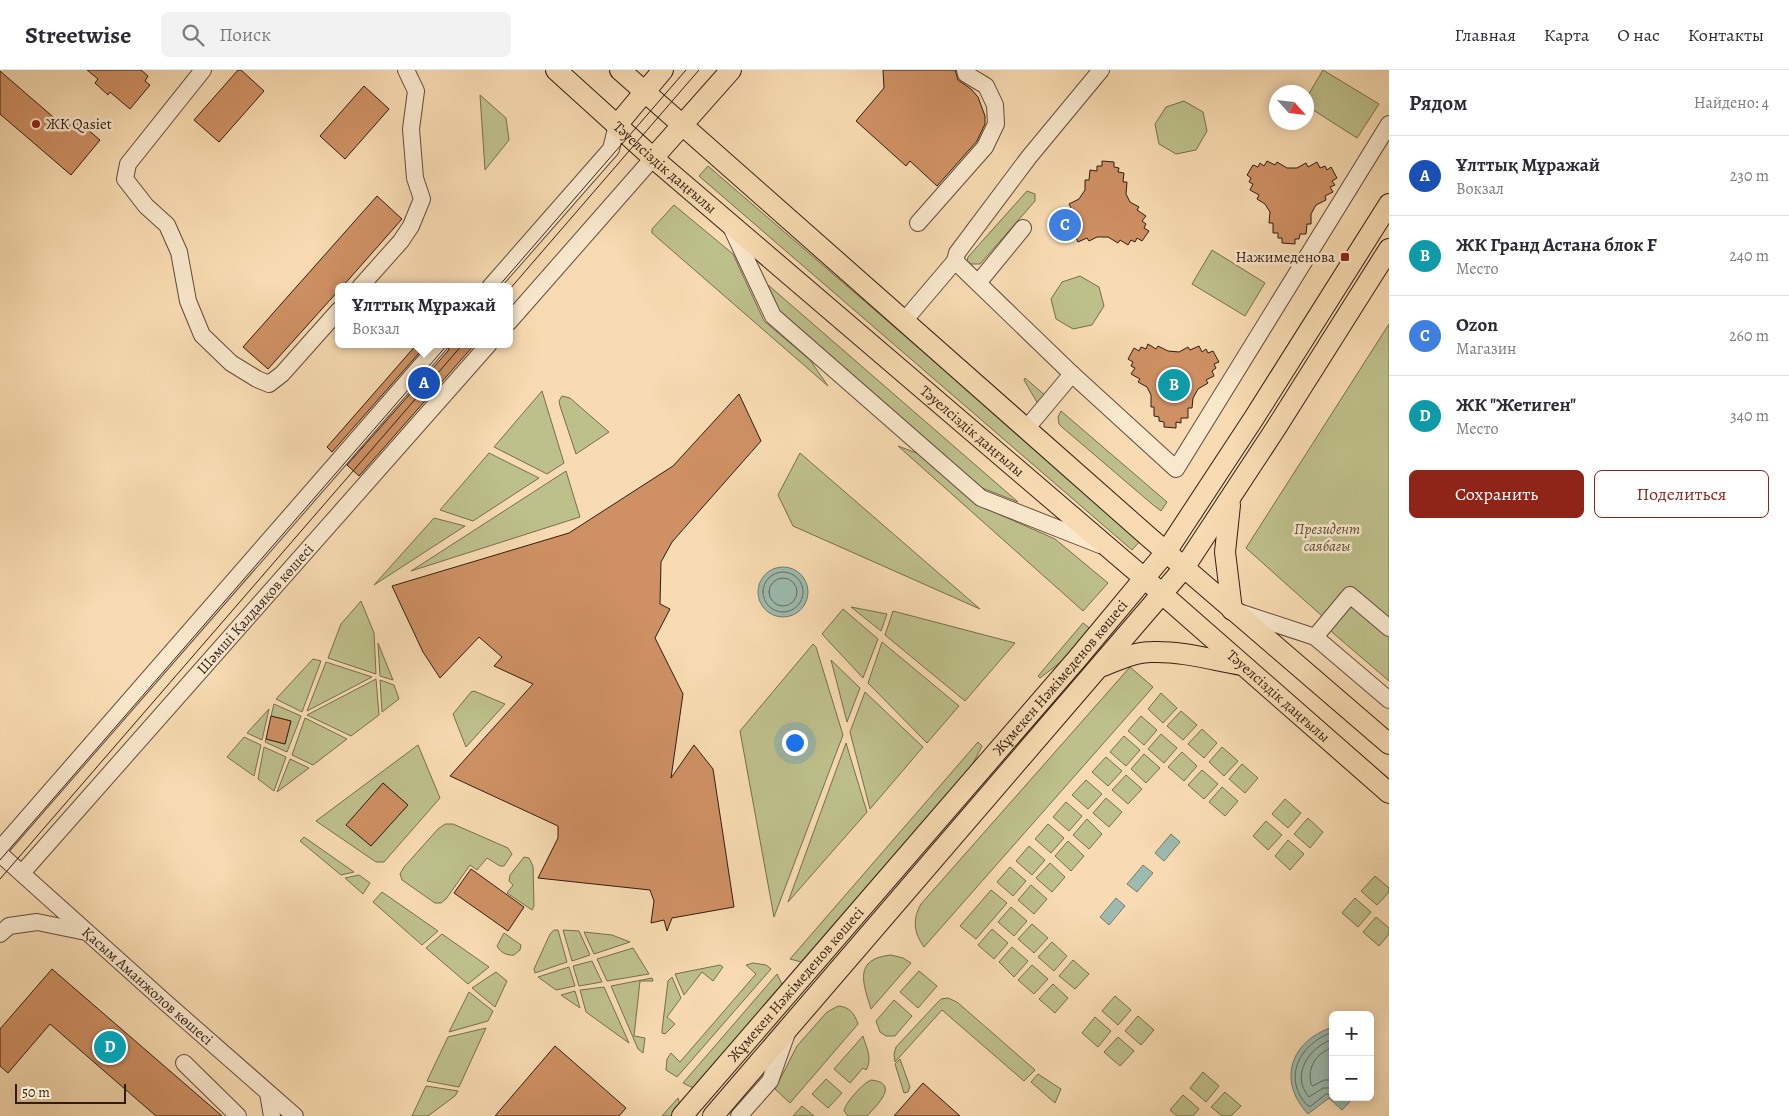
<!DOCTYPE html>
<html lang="ru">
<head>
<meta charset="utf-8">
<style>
	body { margin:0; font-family:Alegreya,serif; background:#f2f2f3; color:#2b2b33 }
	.controls { position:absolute; right:15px; bottom:15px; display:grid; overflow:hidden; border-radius:8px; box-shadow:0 2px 12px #0003 }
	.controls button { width:45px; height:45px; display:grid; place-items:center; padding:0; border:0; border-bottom:1px solid #e1e1e2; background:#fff; color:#2b2b33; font:25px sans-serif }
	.compass { position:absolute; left:1269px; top:15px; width:45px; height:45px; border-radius:50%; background:#fff; box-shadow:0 2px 12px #0003; rotate:117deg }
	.scale { position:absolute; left:15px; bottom:12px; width:111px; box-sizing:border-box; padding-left:5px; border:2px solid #2f1d12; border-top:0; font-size:14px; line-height:18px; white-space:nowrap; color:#2f1d12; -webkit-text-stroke:4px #fae8cd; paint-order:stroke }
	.you { position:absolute; left:794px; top:672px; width:18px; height:18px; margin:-12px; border:4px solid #fff; border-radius:50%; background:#1a73e8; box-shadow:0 0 0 8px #1a73e833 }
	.badge { display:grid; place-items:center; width:32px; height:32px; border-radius:50%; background:#8f2418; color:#fff; font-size:16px; font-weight:700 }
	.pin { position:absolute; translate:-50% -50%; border:2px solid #fff; box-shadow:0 1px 5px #0006 }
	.popup { position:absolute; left:335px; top:213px; width:178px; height:65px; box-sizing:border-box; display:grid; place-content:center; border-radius:8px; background:#fff; filter:drop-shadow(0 1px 4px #0005); font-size:16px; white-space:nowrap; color:#7c7c81 }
	.popup b { font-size:19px; color:#2b2b33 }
	.popup::after { content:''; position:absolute; left:50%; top:100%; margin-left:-10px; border:10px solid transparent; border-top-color:#fff }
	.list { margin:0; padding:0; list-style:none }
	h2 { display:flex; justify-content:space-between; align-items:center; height:65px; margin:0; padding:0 20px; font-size:21px }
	h2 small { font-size:16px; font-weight:400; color:#7c7c81 }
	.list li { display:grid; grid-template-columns:32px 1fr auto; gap:15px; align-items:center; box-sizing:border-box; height:80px; padding:0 20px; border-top:1px solid #e1e1e2 }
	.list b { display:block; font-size:19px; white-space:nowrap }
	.list p { margin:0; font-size:16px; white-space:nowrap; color:#7c7c81 }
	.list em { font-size:16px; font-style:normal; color:#7c7c81 }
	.actions { display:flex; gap:10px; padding:15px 20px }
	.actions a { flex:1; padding:11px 0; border:1px solid #8f2418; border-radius:8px; text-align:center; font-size:18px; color:#8f2418 }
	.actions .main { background:#8f2418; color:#fff }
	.icon { flex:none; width:28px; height:28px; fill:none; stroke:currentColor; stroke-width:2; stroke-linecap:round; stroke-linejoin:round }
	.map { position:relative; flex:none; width:1389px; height:1046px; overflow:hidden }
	header { display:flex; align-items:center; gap:30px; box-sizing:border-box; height:70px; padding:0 25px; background:#fff; border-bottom:1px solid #e1e1e2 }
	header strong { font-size:24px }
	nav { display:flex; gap:28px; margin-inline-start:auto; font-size:18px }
	.search { width:350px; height:45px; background:#f2f2f3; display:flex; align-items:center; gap:12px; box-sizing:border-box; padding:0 18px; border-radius:8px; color:#7c7c81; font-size:19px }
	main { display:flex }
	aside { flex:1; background:#fff }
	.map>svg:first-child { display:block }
	.green { fill:#bec08c; stroke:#766e4f; fill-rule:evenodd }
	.water { fill:#9dbbae; stroke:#717c70 }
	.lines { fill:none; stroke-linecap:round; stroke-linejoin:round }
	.shore { stroke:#666c60; stroke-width:1 }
	.building { fill:#cf9164; stroke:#2f1d12 }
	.minor-casing { stroke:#614c3a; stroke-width:18 }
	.major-casing { stroke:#2f1d12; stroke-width:22 }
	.minor { stroke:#fae8cd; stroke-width:16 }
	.major { stroke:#f8dbb2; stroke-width:20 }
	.tram { stroke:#2f1d12; stroke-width:1 }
	.poi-dot { fill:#8f2418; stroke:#fae8cd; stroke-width:2 }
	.labels { text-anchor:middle; stroke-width:5; stroke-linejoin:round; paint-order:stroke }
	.poi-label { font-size:15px; fill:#2f1d12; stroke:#fae8cd; text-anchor:start }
	.street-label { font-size:15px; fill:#2f1d12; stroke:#fae8cd }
	.park-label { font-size:15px; font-style:italic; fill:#5a4e37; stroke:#fae8cd }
</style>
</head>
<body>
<header>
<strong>Streetwise</strong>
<div class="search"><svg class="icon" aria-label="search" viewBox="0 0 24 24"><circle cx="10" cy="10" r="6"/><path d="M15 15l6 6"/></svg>Поиск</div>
<nav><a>Главная</a><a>Карта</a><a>О нас</a><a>Контакты</a></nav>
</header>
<main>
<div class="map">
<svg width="1389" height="1046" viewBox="0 0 1389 1046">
	<rect width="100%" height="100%" fill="#f8dbb2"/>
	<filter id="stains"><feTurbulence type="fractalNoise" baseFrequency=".004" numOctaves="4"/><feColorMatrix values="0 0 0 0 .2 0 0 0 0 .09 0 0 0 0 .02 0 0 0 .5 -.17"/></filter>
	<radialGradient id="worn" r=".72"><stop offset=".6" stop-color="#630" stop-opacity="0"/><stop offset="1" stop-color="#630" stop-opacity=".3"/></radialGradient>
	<path class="green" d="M1323 0 1379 34 1357 68 1307 36V27Z
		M480 25 506 48 509 70 485 100Z
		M1184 31 1203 42 1207 61 1196 80 1176 84 1159 74 1155 54 1166 37Z
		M708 96 1141 470 1132 480 699 106Z
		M1027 121 1035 124V131L980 194H971L967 191 968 187Z
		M674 135 733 184 764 251 810 290 828 316 652 163V159Z
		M1212 180 1265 213 1245 246 1192 214Z
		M1080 206 1099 217 1104 236 1092 255 1073 259 1056 249 1051 229 1062 212Z
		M767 214 1018 432 982 418 780 241Z
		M1389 254V611L1333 563 1322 546 1246 478Z
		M1025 308 1047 327 1038 334 1024 310Z
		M542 321 564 393 547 404 494 377Z
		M562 326 570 328 609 362 576 384 560 336 559 331Z
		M1061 341 1167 432 1161 441 1152 434 1062 357 1059 354 1058 347Z
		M898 376 919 384 978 435 1055 469 1108 513 1083 541Z
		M489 383 539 408 473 451 440 440Z
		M800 383 980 539 793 456 778 425Z
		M566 401 580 447 411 501Z
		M434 448 465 456 374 515Z
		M361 531 374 563 376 604 328 588 341 554Z
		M851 537 887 544 881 561Z
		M843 539 878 569 863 608 822 564Z
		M893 541 1015 573 965 631 885 565Z
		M1083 553 1092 560 1074 582 1040 608 1038 606Z
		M882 572 959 636 927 673 868 613Z
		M378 573 393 610 380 606Z
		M813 574 816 577 843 665 774 847 740 661Z
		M313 589 321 591 302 642 276 629Z
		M831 590 860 618 847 652Z
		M326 592 372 607 307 641Z
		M1130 597 1153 617 924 877C914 863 912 850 921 834Z
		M376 609 379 645 351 666 307 645Z
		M380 610 394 615 399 629 382 642Z
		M474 621 505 634 466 677 453 644 471 622Z
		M865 622 923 677 870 739 850 662Z
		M1161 623 1177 638 1163 653 1148 639Z
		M274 634 301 646 287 682 265 672 266 669 285 674 291 651 271 646Z
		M269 639 262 670 247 663Z
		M1181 641 1197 655 1183 670 1167 656Z
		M1141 646 1157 660 1144 675 1128 661Z
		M305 648 347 669 313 695 292 685Z
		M1202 659 1217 673 1204 688 1188 674Z
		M1161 664 1177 678 1164 693 1148 679Z
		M1124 666 1140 680 1126 696 1110 682Z
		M244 667 261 675 254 706 227 687Z
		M978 672 982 676 965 709 805 890 801 892 790 889Z
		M846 673 867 742 788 832Z
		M418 675 440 728 384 792H376L316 751ZM383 713 408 735 371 776 347 755Z
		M264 677 286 687 274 721 258 709Z
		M1222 677 1238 691 1224 706 1209 692Z
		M1182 682 1197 696 1184 711 1168 697Z
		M1144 684 1160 698 1146 713 1131 699Z
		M1106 687 1122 701 1108 716 1092 702Z
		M290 689 309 698 277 722Z
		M1242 694 1258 708 1245 723 1229 709Z
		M1202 700 1218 714 1204 729 1188 715Z
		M1126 705 1142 719 1128 734 1112 720Z
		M1086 710 1102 724 1088 739 1072 725Z
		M1222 717 1238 731 1225 746 1209 732Z
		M1106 728 1122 742 1109 757 1093 743Z
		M1285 729 1301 743 1288 758 1272 744Z
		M1066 732 1082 746 1069 761 1053 747Z
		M1308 748 1323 762 1310 778 1294 764Z
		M1087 749 1102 764 1089 779 1073 765Z
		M1266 751 1282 765 1268 780 1253 766Z
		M445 754H453L508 778 512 784 504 796H500L487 788 477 800 470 795 446 829 441 833H435L402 810 400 804 404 797 438 759Z
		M1048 754 1064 768 1051 783 1035 769Z
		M304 767 354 802 341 805 300 771Z
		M1288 770 1304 784 1290 800 1275 786Z
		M1068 771 1084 786 1071 801 1055 786Z
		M1029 776 1045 790 1032 805 1016 791Z
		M524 787 529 788 533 796 534 836 532 840 507 823 513 815 509 811 510 805Z
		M1050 793 1065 807 1052 822 1036 808Z
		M1010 797 1026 811 1013 826 997 812Z
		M359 805 370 813 363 824 345 808Z
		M1375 806 1389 818V822L1377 835 1361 821Z
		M1031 815 1047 829 1034 844 1018 830Z
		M991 820 1007 833 976 869 960 856Z
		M382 822 438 861 422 875 373 832Z
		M1355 828 1371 842 1358 857 1342 843Z
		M1011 837 1027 851 1014 866 998 852Z
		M1376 847 1389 858V864L1379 876 1363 862Z
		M1032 854 1048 868 1034 883 1018 869Z
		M992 859 1008 873 994 889 978 875Z
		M554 860H558L567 892 535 903 534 899 550 864Z
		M563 860 579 861 590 885 572 891Z
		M584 862 612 865 630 872 594 884Z
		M504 863 521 875 520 880 514 885C507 886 500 882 497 876Z
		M442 864 489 897 468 914 426 878Z
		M1052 872 1067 886 1054 901 1038 887Z
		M1012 877 1028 891 1014 907 999 892Z
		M633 878 649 904 607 911 597 889Z
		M891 885 903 888 911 893 871 939C863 913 853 889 891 885Z
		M1073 890 1089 904 1075 919 1059 906Z
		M592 891 602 912 579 916 573 896Z
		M753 893 766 895 771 899 677 1007 666 1000 667 989 671 983 680 992 756 904 746 895Z
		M720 895 723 897 713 911 702 902 684 925 675 904Z
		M1032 895 1048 909 1034 924 1018 910Z
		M569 897 575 916 556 920 538 907Z
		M919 901 937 916 918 938 900 922Z
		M496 902 507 911 495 937 472 918Z
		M777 904 782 914 781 918 694 1017H691L683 1013Z
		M672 907 681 928 667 947 675 954 665 964 662 963V960L668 911Z
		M652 908 653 911H640L634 966 645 968 643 983 638 979 611 916Z
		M1053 914 1068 928 1055 943 1039 929Z
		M604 917 629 973 586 942 580 920Z
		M575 921 580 938 561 925Z
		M469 922 493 941 488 951 449 962Z
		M1115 926 1131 940 1118 955 1102 941Z
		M948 928 957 932 1035 1000 1024 1011 942 940 895 992 894 984 896 977 938 932 941 929Z
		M894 930 912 946 895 966H886L880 962 876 951Z
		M838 936C850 937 854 943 858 954L790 1033 775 1019 797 976 827 942Z
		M1138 946 1154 960 1141 975 1125 961Z
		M1095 947 1111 961 1098 977 1082 963Z
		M486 958 459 1017 427 1011 448 967Z
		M863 966C866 977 873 989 866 1000L863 998 850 1013 834 999Z
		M1118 967 1134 981 1120 996 1104 982Z
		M900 989 910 1017 908 1022 904 1023 895 994Z
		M1203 1002 1219 1016 1206 1032 1190 1018Z
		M1038 1004 1061 1019 1055 1033 1031 1012Z
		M826 1009 842 1023 828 1038 812 1024Z
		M871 1010C901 1013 876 1036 867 1046H848L844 1041C845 1033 863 1013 871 1010Z
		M426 1016 458 1021 455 1026 428 1046H412Z
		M1225 1022 1241 1036 1231 1046H1222L1211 1037Z
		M1183 1025 1199 1039 1193 1046H1177L1170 1040Z
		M678 1028 680 1035 675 1046H662Z
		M802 1036 814 1046H793Z"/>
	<path class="water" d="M758 522a25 25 0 1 1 50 0a25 25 0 1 1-50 0Z
		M1171 764 1180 772 1164 791 1155 783Z
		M1143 795 1153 803 1137 822 1127 814Z
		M1116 828 1125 836 1109 855 1100 847Z
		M1333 957V1027H1354L1342 1040 1329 1028 1308 1044C1277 1011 1290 971 1333 957Z"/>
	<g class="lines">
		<path class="shore" d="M763 522a20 20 0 1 1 40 0a20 20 0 1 1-40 0Z
			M769 522a14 14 0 1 1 28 0a14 14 0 1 1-28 0Z
			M1333 962C1300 973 1281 1008 1308 1036H1311L1326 1024 1333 1025
			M1333 969C1309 977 1290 1005 1309 1027L1323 1018H1333
			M1333 977C1317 983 1307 996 1311 1014L1313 1016 1324 1010H1333"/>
	</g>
	<path class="building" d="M87 0H141L148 6 145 11 150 15 130 39 110 22 108 25 95 13 98 9Z
		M238 0H241L264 21 219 72 194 50Z
		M883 0H955L958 10 971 19 978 27 985 46V54L977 71 937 116 910 91 906 96 856 51 884 18Z
		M0 1 67 59 75 49 100 70 71 105 0 44Z
		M364 16 389 39 345 89 320 66Z
		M1102 91 1114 92V97L1119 98 1118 102 1124 103 1123 112H1127L1126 124 1130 132 1139 137 1137 140 1146 146 1142 151 1146 154 1144 158 1149 161 1142 171 1137 168 1135 172 1131 170 1128 175 1120 170 1118 173 1108 167H1097L1089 171 1087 168 1078 172 1075 166 1070 169 1068 165 1064 167 1058 156 1063 153 1061 149 1065 147 1063 142 1071 138 1069 134 1079 129 1085 120V110H1089L1090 100 1097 101V96H1102Z
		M1267 91 1275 95 1277 92 1287 98H1297L1306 93 1308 97 1317 92 1320 98 1325 96 1327 100 1331 97 1337 108 1332 111 1335 115 1330 117 1333 122 1325 126 1326 130 1316 135 1311 144V154H1307L1306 164H1300L1299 169H1295V174L1282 173V168H1278V163H1273V153H1269L1270 142 1265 134 1257 129 1259 125 1250 120 1253 114 1249 112 1251 108 1247 105 1253 95 1258 97 1260 93 1264 96Z
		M377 126 402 149 342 217H339V220L268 299 243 277Z
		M417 274H427L332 382 327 377Z
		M450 274H475L359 406 347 395 448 281Z
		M1148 274 1156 279 1158 276 1168 281 1179 282 1188 277 1190 280 1199 276 1202 282 1206 279 1208 283 1213 281 1219 292 1214 294 1216 298 1212 301 1214 306 1206 310 1208 313 1198 319 1193 328 1192 338H1188V348H1181V353L1176 352V358L1164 357V352L1159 351V347L1154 346V337H1151V325L1147 317 1138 312 1140 309 1131 304 1135 298 1131 296 1133 292 1128 289 1134 278 1139 281 1141 277 1146 279Z
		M739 324 761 371 672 472 661 492 660 534 670 539 655 568 683 624 671 708 694 675 713 699 734 837 672 848 667 861 664 850 651 853 654 831 650 820 538 808 558 768V756L450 706 533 614 494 596 502 587 479 567 440 608 423 582 392 516 569 463 673 396Z
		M271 646 291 651 285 674 266 669Z
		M383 713 408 735 371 776 346 755Z
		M471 799 524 837 508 861 454 823Z
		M52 899 222 1046H156L50 954 8 1003 0 996V959Z
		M555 976 626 1038 619 1046H495Z
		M923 1013 960 1046H894Z"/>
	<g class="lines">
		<g class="minor-casing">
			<g id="minor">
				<path d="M203 0 128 94 125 109 146 136 167 155 179 182 188 231 202 265 231 293 257 309 269 314 282 304 339 240"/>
				<path d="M918 153 985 77 996 54 995 35 986 16 966 4 965 0"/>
				<path d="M731 157 773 246 981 428 1100 475"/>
				<path d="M955 191 957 183 1029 87 1101 0"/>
				<path d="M978 213 1023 158"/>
				<path d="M360 217 401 171 411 156 422 129 415 108 411 59 416 21 406 0"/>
				<path d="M490 217 611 79 617 55"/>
				<path d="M904 251 955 191 1072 304 1176 399 1389 54"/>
				<path d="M509 252 653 88"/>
				<path d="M1026 359 1072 304"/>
				<path d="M1239 542 1315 567 1350 525 1389 558"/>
				<path d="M1315 567 1389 630"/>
				<path d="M0 779 440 274"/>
				<path id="s1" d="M0 784 165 932 295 1046"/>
				<path id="s2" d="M22 803 489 274"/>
				<path d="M0 864 9 856 37 852 86 862"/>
				<path d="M184 993 238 1046"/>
				<path d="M268 1023 272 1046"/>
				<path d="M739 1046 770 1011 787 963"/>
			</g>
		</g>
		<g class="major-casing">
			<g id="major">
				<path id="s3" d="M556 0 653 88 1144 508 1389 723"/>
				<path d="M620 0 1151 469 1389 674"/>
				<path d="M617 55 663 0"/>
				<path d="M653 88 731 0"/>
				<path d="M1230 435 1225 482 1232 540"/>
				<path d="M1103 596C1118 590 1135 582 1152 582 1182 581 1213 590 1242 595"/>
				<path id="s4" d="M682 1046 1077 589 1166 482 1254 348 1389 134"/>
				<path d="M713 1046 1184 498 1276 358 1389 179"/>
			</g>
		</g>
		<use href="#minor" class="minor"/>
		<use href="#major" class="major"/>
		<path class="tram" d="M498 217 686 0
			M509 220 699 0
			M0 790 448 274
			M0 809 463 274"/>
	</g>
	<g class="poi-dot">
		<circle cx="36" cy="54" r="5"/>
		<rect x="1340" y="182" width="10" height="10" rx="2.5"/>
	</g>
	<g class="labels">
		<g class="poi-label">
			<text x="46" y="59">ЖК Qasiet</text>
			<text x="1335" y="192" text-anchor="end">Нажимеденова</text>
		</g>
		<g class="street-label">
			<text dy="5" stroke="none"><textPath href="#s3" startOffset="146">Тәуелсіздік даңғылы</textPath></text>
			<text dy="5" stroke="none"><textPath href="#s3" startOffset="551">Тәуелсіздік даңғылы</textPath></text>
			<text dy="5" stroke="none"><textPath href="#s2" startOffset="352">Шәмші Қалдаяқов көшесі</textPath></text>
			<text dy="5" stroke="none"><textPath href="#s4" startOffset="579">Жұмекен Нәжімеденов көшесі</textPath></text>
			<text dy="5" stroke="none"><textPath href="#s3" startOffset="956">Тәуелсіздік даңғылы</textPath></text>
			<text dy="5" stroke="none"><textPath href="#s4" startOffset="174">Жұмекен Нәжімеденов көшесі</textPath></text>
			<text dy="5" stroke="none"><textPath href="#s1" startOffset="198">Қасым Аманжолов көшесі</textPath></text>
		</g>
		<g class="park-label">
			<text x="1327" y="464">Президент<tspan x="1327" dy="17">саябағы</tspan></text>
		</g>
	</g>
	<rect width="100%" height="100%" filter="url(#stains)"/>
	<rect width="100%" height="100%" fill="url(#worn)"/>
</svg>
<div class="controls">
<button>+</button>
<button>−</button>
</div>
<svg class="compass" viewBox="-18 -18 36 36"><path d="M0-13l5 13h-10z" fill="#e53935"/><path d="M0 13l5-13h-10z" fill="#7c7c81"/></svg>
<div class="scale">50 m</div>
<div class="you"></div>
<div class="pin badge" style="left:424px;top:313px;background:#1a4fb4">A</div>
<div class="popup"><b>Ұлттық Мұражай</b>Вокзал</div>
<div class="pin badge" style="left:1174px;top:315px;background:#0f9aa8">B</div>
<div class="pin badge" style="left:1065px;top:155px;background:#3f7fe0">C</div>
<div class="pin badge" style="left:110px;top:977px;background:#0f9aa8">D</div>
</div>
<aside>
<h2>Рядом<small>Найдено: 4</small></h2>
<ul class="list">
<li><span class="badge" style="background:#1a4fb4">A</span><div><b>Ұлттық Мұражай</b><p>Вокзал</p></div><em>230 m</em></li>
<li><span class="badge" style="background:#0f9aa8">B</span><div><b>ЖК Гранд Астана блок F</b><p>Место</p></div><em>240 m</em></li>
<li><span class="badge" style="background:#3f7fe0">C</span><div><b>Ozon</b><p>Магазин</p></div><em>260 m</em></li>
<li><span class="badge" style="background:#0f9aa8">D</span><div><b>ЖК &quot;Жетиген&quot;</b><p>Место</p></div><em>340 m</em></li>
</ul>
<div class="actions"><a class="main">Сохранить</a><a>Поделиться</a></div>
</aside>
</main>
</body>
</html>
